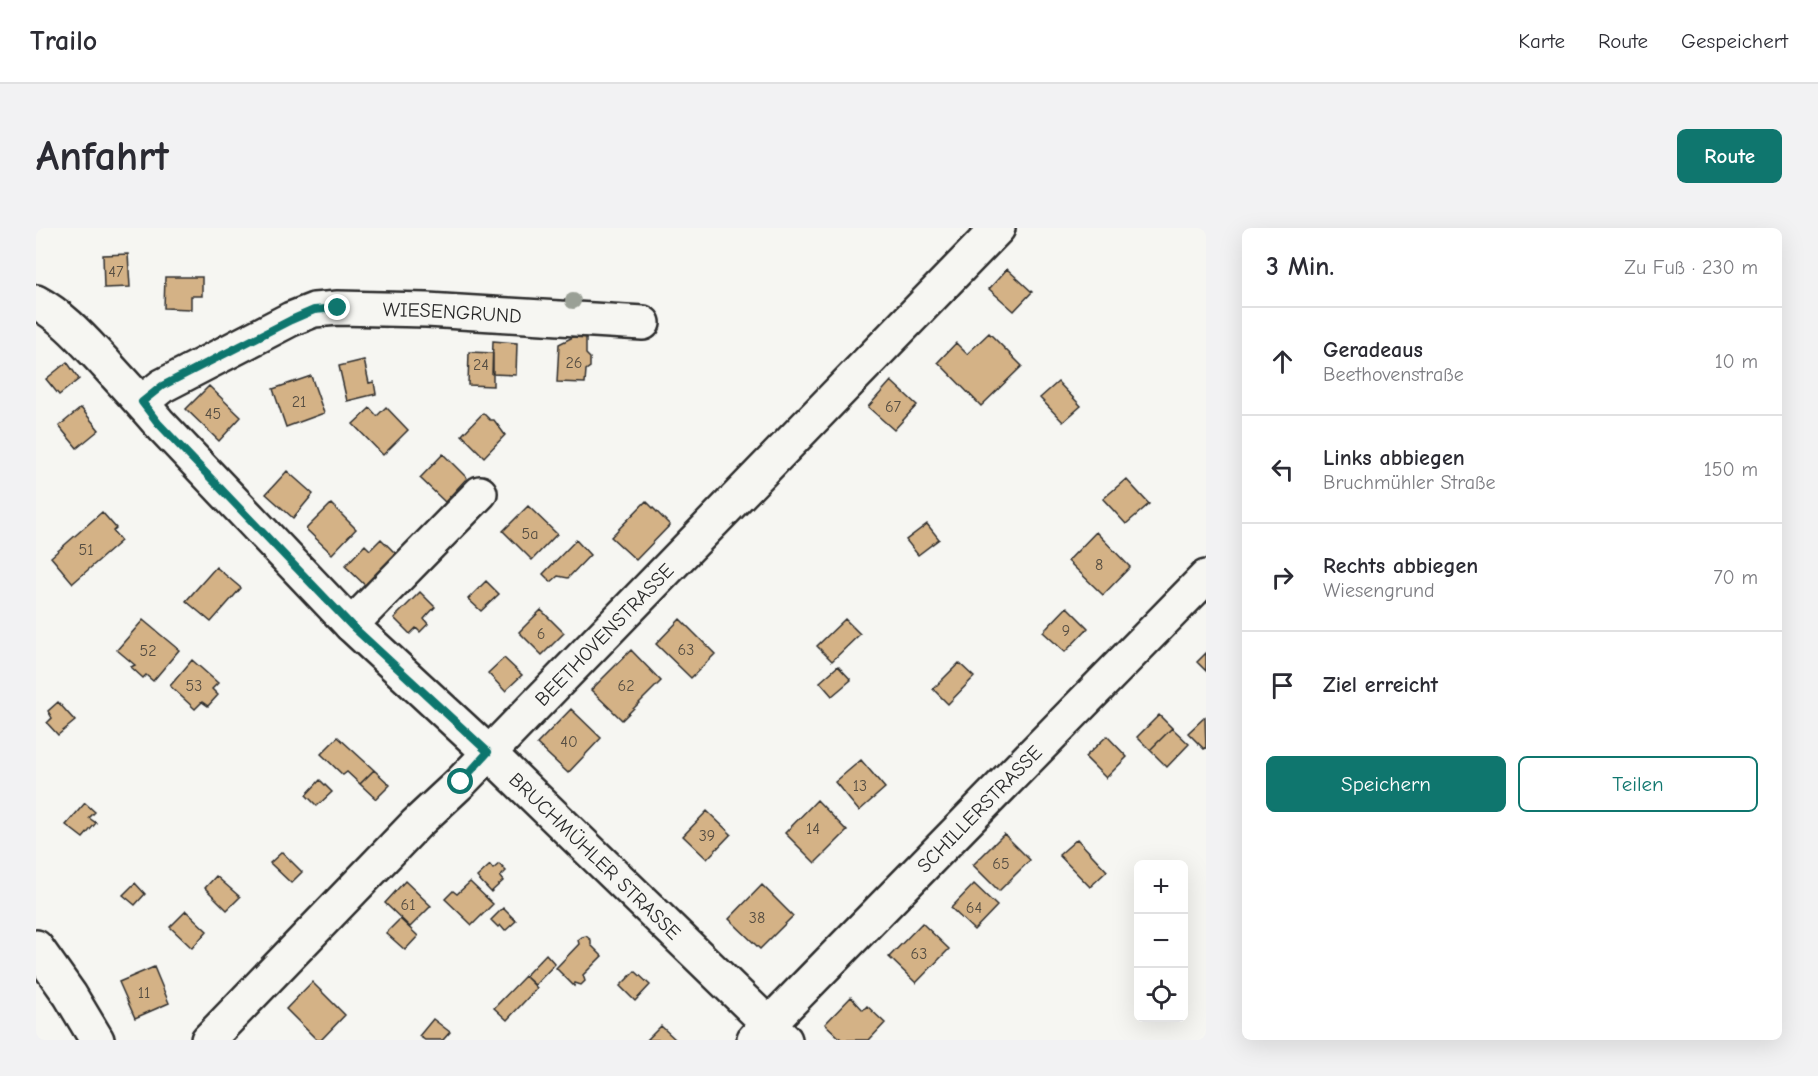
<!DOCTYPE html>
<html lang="de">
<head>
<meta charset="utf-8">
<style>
	body { margin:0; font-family:"Comic Neue",sans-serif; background:#f2f2f3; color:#2b2b33 }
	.controls { position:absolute; right:18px; bottom:18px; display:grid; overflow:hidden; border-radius:9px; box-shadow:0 6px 24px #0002 }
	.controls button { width:54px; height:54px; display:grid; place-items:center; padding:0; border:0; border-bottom:2px solid #e1e1e2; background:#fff; color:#2b2b33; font:30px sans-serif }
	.stop { position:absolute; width:18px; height:18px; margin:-14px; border:4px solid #0f766e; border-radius:50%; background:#fff }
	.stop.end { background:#0f766e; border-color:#fff; box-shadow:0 2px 6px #0008 }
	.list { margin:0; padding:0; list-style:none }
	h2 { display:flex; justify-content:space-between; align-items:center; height:78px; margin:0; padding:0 24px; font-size:26px }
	h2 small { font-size:20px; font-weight:400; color:#7c7c81 }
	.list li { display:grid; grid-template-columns:39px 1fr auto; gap:18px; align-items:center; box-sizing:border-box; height:108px; padding:0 24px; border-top:2px solid #e1e1e2 }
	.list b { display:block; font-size:22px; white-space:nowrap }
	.list p { margin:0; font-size:20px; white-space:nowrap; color:#7c7c81 }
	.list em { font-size:20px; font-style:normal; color:#7c7c81 }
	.actions { display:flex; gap:12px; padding:18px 24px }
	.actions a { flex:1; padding:14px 0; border:2px solid #0f766e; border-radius:9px; text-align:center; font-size:21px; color:#0f766e }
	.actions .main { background:#0f766e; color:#fff }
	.icon { flex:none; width:33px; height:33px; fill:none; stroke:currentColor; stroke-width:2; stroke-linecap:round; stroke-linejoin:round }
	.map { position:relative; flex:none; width:1170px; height:812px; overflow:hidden; border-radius:9px }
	header { display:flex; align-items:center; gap:36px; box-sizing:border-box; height:84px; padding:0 30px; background:#fff; border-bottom:2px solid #e1e1e2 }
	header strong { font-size:28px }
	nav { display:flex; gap:33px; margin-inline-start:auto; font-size:21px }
	.intro { display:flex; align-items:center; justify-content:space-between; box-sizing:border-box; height:144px; padding:0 36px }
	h1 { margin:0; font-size:42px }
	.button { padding:15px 27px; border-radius:9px; background:#0f766e; color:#fff; font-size:21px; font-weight:700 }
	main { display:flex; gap:36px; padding:0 36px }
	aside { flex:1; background:#fff; border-radius:9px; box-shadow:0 6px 24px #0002 }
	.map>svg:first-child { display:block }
	.building { fill:#d4b286; stroke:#2b2b2b; stroke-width:1.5 }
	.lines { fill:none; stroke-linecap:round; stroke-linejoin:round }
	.minor-casing { stroke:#2b2b2b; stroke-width:38 }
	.minor { stroke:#f6f6f2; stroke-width:33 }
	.tree { fill:#9aa096 }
	.route { stroke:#0f766e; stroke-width:8 }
	.labels { text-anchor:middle; stroke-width:4.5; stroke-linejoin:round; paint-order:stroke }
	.number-label { font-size:16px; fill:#554d42 }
	.street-label { font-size:20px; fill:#2b2b2b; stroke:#f6f6f2 }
</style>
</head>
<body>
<header>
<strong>Trailo</strong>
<nav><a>Karte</a><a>Route</a><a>Gespeichert</a></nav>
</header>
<div class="intro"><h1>Anfahrt</h1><a class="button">Route</a></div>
<main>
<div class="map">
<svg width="1170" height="812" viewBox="0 0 1170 812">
	<rect width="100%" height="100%" fill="#f6f6f2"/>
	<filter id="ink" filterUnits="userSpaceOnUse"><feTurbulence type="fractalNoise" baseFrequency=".0167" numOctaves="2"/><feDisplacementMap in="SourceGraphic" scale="12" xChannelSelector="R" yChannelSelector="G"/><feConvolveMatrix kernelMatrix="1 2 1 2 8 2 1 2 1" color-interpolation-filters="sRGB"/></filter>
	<g filter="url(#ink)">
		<path class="building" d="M92 26 94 59 68 60 67 27Z
			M971 41 996 64 978 83 953 61Z
			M129 49H166V68H155V81L128 80Z
			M953 105 986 138 945 178 902 134 920 115 931 126Z
			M537 109H550V126L554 130V139L550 142 549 155 521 154 523 116Z
			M457 113 481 115 480 147 456 146Z
			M433 124 457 125V158L432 157Z
			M328 132 333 155 338 154 340 166 311 173 303 138Z
			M31 134 43 151 23 167 10 151Z
			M275 148 288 185 250 199 237 161Z
			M855 153 881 177 858 202 832 179Z
			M1022 154 1045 178 1027 194 1004 170Z
			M173 158 205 189 183 213 150 181Z
			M350 179 372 202 347 227 317 196 334 180 341 188Z
			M45 180 63 202 41 220 23 198Z
			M447 185 454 192H458L469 207 448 229 426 207Z
			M407 226 431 250 409 274 384 250Z
			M251 243 277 266 257 290 230 266Z
			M1090 251 1113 276 1090 296 1067 271Z
			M610 273 634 297 600 332 575 309Z
			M295 276 320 301 296 326 270 301Z
			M492 278 521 306 496 332 467 303Z
			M66 284 80 300 77 303 85 313 37 355 15 329Z
			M891 296 903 311 882 327 870 312Z
			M1060 304 1094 339 1067 367 1032 333Z
			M345 311 363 329 333 361 309 338 329 317 334 322Z
			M540 312 554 327 532 350 522 348 515 354 507 346Z
			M180 339 205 360 175 394 150 373Z
			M450 353 463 366 445 383 432 371Z
			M384 364 399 379 388 391 392 396 384 404 380 400 374 406 358 390Z
			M1031 379 1052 400 1029 424 1007 404Z
			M505 382 528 405 506 427 483 404Z
			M644 391 679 426 655 450 620 416Z
			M809 391 824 406 796 433 781 418Z
			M107 392 143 422 117 453 110 447 107 450 95 439 99 437 81 422Z
			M595 422 625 453 586 492 555 462Z
			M1170 425V443L1161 434Z
			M468 430 486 447 469 463 452 445Z
			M156 432 182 455 176 461 182 467 172 478 166 474 159 481 134 458Z
			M923 435 938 449 912 476 897 461Z
			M802 438 815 452 796 468 784 454Z
			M22 474 39 493 22 507 11 495 16 490 12 483Z
			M535 481 565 510 532 545 501 516Z
			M1123 487 1136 500 1114 522 1101 509Z
			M1169 489 1170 520 1168 521 1152 505Z
			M1136 500 1153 516 1131 539 1114 522Z
			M1071 508 1091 529 1070 550 1049 529Z
			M302 509 338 542 324 556 311 544 307 547 285 526Z
			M825 532 849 560 823 583 799 554Z
			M338 542 354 557 340 571 324 556Z
			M284 552 296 564 281 578 270 567Z
			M781 572 811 603 779 635 749 605Z
			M49 575 59 584 53 590 60 595 47 610 30 597Z
			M671 583 695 606 671 631 647 608Z
			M968 606 994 632 963 663 937 637Z
			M1041 611 1071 643 1054 659 1023 627Z
			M246 624 266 644 255 655 234 635Z
			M463 636 470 643 464 649 467 653 455 664 441 649 454 637 457 641Z
			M180 648 204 669 191 682 169 660Z
			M369 653 395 678 374 699 349 675Z
			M434 654 457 676 436 697 409 671 417 663 421 666Z
			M99 655 109 666 99 677 87 667Z
			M938 656 961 678 938 702 915 680Z
			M726 657 757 688 724 721 693 691Z
			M467 680 480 693 469 703 464 697 462 699 455 692Z
			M150 683 171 703 156 720 134 699Z
			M364 691 382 708 369 722 350 705Z
			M886 695 913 721 880 755 853 729Z
			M550 708 555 712V717L566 728 547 747 549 753 545 757 539 755 538 758 520 740 543 716 542 712 546 709Z
			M510 726 519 736 499 757 489 748Z
			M118 739 133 775 99 790 83 754Z
			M599 743 614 757 599 773 584 758Z
			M489 748 501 760 471 792 458 780Z
			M276 754 309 787 285 812H281L250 781Z
			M815 769 827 782 831 778 849 795 833 812H806L789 796Z
			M397 791 414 804 407 812H389L383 808Z
			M625 798 640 812H611Z"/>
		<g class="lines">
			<g class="minor-casing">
				<g id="minor">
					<path id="s1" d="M0 74C28 89 48 113 69 135 87 155 105 174 122 194L315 397 452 524 749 812"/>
					<path id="s2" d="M106 174 126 158 255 91 278 82 302 80 391 82 607 95"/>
					<path d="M315 397 444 265"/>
					<path d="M0 719 34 767 61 812"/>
					<path id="s3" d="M718 811 1170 349"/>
					<path id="s4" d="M172 812 380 596 425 554 962 0"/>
				</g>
			</g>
			<use href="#minor" class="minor"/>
		</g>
		<circle class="tree" cx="537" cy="73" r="8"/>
	</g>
	<g class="lines" filter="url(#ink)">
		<path class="route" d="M302 80 278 82 255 92 126 158 106 174 122 195 315 397 452 524 425 554"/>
	</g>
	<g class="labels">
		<g class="number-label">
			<text x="80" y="49">47</text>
			<text x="538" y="140">26</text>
			<text x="445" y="142">24</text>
			<text x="263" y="179">21</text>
			<text x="857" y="184">67</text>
			<text x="177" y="191">45</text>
			<text x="494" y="311">5a</text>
			<text x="50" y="327">51</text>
			<text x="1063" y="342">8</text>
			<text x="1030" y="408">9</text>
			<text x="505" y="411">6</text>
			<text x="650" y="427">63</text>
			<text x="112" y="428">52</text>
			<text x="158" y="463">53</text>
			<text x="590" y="463">62</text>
			<text x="533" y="519">40</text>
			<text x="824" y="563">13</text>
			<text x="777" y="606">14</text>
			<text x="671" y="613">39</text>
			<text x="965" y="641">65</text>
			<text x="372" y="682">61</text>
			<text x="938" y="685">64</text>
			<text x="721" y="695">38</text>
			<text x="883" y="731">63</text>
			<text x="108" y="770">11</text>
		</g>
		<g class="street-label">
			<text dy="7" stroke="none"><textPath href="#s2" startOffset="334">WIESENGRUND</textPath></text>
			<text dy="7" stroke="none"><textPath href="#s4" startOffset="567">BEETHOVENSTRASSE</textPath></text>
			<text dy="7" stroke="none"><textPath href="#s3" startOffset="322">SCHILLERSTRASSE</textPath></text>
			<text dy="7" stroke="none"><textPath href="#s1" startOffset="788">BRUCHMÜHLER STRASSE</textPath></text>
		</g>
	</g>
</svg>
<div class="controls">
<button>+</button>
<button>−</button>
<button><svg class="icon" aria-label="locate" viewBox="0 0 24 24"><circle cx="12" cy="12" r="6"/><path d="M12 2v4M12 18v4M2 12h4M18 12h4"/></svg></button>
</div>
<div class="stop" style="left:425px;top:554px"></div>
<div class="stop end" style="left:302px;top:80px"></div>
</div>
<aside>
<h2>3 Min.<small>Zu Fuß · 230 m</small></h2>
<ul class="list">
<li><svg class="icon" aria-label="ahead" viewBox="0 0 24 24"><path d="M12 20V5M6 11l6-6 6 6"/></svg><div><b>Geradeaus</b><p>Beethovenstraße</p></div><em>10 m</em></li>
<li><svg class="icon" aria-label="left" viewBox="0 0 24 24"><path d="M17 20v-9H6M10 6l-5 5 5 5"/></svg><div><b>Links abbiegen</b><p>Bruchmühler Straße</p></div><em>150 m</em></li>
<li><svg class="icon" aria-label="right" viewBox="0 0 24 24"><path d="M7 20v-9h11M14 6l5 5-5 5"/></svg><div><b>Rechts abbiegen</b><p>Wiesengrund</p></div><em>70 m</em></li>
<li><svg class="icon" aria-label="arrive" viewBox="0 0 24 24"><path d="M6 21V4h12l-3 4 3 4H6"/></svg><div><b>Ziel erreicht</b></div></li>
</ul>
<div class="actions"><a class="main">Speichern</a><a>Teilen</a></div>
</aside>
</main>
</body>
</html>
